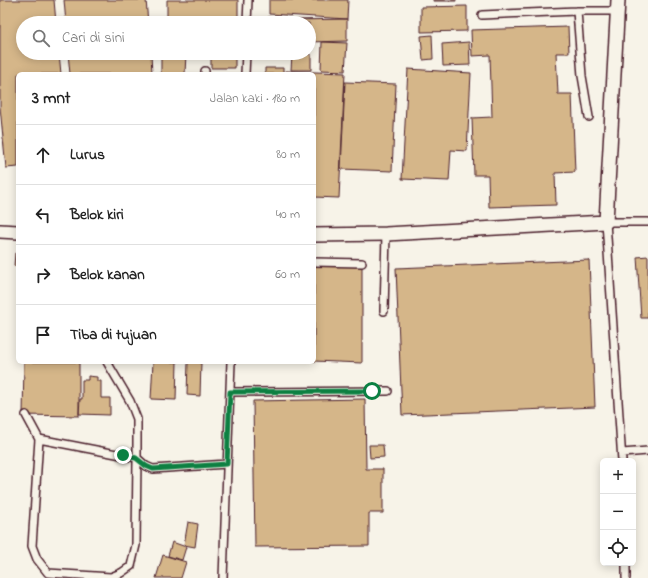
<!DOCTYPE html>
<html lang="id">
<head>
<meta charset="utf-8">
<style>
	body { margin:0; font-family:"Indie Flower",sans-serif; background:#f6f6f6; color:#222 }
	.controls { position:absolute; right:12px; bottom:12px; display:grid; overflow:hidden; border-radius:6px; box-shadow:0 2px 10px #0003 }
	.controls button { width:36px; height:36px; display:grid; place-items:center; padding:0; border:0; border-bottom:1px solid #e0e0e0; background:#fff; color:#222; font:20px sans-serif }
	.stop { position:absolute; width:12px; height:12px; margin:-9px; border:3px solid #0b8043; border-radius:50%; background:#fff }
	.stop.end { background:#0b8043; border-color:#fff; box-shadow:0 1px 4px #0008 }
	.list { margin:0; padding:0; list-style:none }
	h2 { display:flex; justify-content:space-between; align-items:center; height:52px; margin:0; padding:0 16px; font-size:17px }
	h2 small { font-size:13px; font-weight:400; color:#767676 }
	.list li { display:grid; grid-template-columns:26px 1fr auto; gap:12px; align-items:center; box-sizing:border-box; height:60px; padding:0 16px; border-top:1px solid #e0e0e0 }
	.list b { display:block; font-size:15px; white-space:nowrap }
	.list em { font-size:13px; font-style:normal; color:#767676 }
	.icon { flex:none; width:22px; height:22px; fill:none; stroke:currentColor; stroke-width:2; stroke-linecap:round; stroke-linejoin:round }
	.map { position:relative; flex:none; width:648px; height:578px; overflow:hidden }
	.search { position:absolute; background:#fff; box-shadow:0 2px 10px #0003; left:16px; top:16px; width:300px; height:44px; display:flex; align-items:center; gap:10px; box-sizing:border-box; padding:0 14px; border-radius:22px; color:#767676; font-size:15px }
	.panel { position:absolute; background:#fff; box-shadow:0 2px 10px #0003; left:16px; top:72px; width:300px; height:292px; border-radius:6px }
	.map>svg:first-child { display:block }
	.building { fill:#d5b689; stroke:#4a1f2b }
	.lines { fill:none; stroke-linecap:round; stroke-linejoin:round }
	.lane-casing { stroke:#4a1f2b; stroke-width:10 }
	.street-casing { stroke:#4a1f2b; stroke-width:16 }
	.lane { stroke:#f7f3e8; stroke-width:7 }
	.street { stroke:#f7f3e8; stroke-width:13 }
	.route { stroke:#0b8043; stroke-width:5 }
</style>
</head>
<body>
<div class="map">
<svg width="648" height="578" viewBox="0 0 648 578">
	<rect width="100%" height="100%" fill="#f7f3e8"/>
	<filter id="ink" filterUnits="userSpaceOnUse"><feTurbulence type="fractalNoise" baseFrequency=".025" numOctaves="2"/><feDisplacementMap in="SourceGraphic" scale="8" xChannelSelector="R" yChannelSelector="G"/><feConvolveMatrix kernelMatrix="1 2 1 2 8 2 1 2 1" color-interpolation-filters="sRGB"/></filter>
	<g filter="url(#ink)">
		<path class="building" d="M0 0H54L56 23H23V53H59L61 74H18V167L6 168 0 107Z
			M64 0H146L148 23H66Z
			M167 0H238V21H217V23H167Z
			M269 0H348L347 19 269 14Z
			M433 0H456V1H433Z
			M467 6V31L421 32V7Z
			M268 17 292 18V23H268Z
			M347 19V41L309 42V23H293V20Z
			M568 27 569 53H556L558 94H572L575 172 555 173 556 205 489 207 488 175H474L472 118 492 117 490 55 472 56 471 30Z
			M432 35 433 59 423 60 421 36Z
			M322 42 347 43 345 71 321 70Z
			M469 42 470 65 443 66 442 44Z
			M68 53H151L152 74H70Z
			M161 53H186L185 74H161Z
			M211 53H235V68H211Z
			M292 54H311V70H291Z
			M265 68H283V74H265Z
			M408 69 471 73 467 151 451 150 449 181 402 179Z
			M285 71 345 73 339 198 314 197V74H285Z
			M345 82 396 84 392 171 341 169Z
			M15 253 18 254V267L14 266Z
			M648 256V318H641L637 257Z
			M589 260 595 407 402 415 396 268Z
			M314 266H362V363L314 361Z
			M24 362H79V416L23 415Z
			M153 362H177L176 400 151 399Z
			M188 362H201L200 396 187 395Z
			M88 376 97 377V381H101V398H110V415L79 414 80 399H82V380H88Z
			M365 399 366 469H383V513H369V546L255 547 253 401Z
			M369 445H383L384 457 370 458Z
			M188 522 198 524 195 547 184 545Z
			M172 542 186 547 182 560 168 556Z
			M163 555 186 562 181 578H156Z"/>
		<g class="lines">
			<g class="lane-casing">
				<path id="lane" d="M577 11 582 76 589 117
					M482 15 577 11H617
					M247 23 248 0
					M205 74V71
					M245 74 246 53
					M314 262 362 263
					M384 311 386 234
					M107 362 130 401 137 419V458L146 466 153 469 227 464
					M230 392 388 391
					M26 415 39 439 32 546 37 559 48 573 111 577 121 573 131 566 136 545 137 458 39 439
					M622 453 648 451
					M622 461 606 222H648
					M626 563V578
					M223 578 231 362"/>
			</g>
			<g class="street-casing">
				<path id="street" d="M0 231 18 232
					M314 235 386 234 606 222 618 0"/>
			</g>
			<use href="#lane" class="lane"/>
			<use href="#street" class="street"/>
		</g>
	</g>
	<g class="lines" filter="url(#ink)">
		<path class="route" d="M123 455 136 458 146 466 153 469 227 464 230 392 372 391"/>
	</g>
</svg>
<div class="controls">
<button>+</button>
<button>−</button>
<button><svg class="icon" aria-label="locate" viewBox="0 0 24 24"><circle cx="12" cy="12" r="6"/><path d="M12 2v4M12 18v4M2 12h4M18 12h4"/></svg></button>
</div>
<div class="stop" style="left:372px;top:391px"></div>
<div class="stop end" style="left:123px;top:455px"></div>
<div class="search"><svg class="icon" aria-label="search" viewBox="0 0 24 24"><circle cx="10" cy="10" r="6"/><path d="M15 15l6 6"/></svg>Cari di sini</div>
<section class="panel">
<h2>3 mnt<small>Jalan kaki · 180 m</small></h2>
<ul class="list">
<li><svg class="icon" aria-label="ahead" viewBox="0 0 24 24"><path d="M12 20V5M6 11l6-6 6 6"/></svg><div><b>Lurus</b></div><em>80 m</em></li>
<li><svg class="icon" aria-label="left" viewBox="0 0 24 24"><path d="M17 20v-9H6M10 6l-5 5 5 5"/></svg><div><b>Belok kiri</b></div><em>40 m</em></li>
<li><svg class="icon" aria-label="right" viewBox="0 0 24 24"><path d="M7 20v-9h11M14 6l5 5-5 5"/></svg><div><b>Belok kanan</b></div><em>60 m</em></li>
<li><svg class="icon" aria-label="arrive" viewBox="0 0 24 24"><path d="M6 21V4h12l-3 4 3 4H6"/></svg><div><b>Tiba di tujuan</b></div></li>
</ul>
</section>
</div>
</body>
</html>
